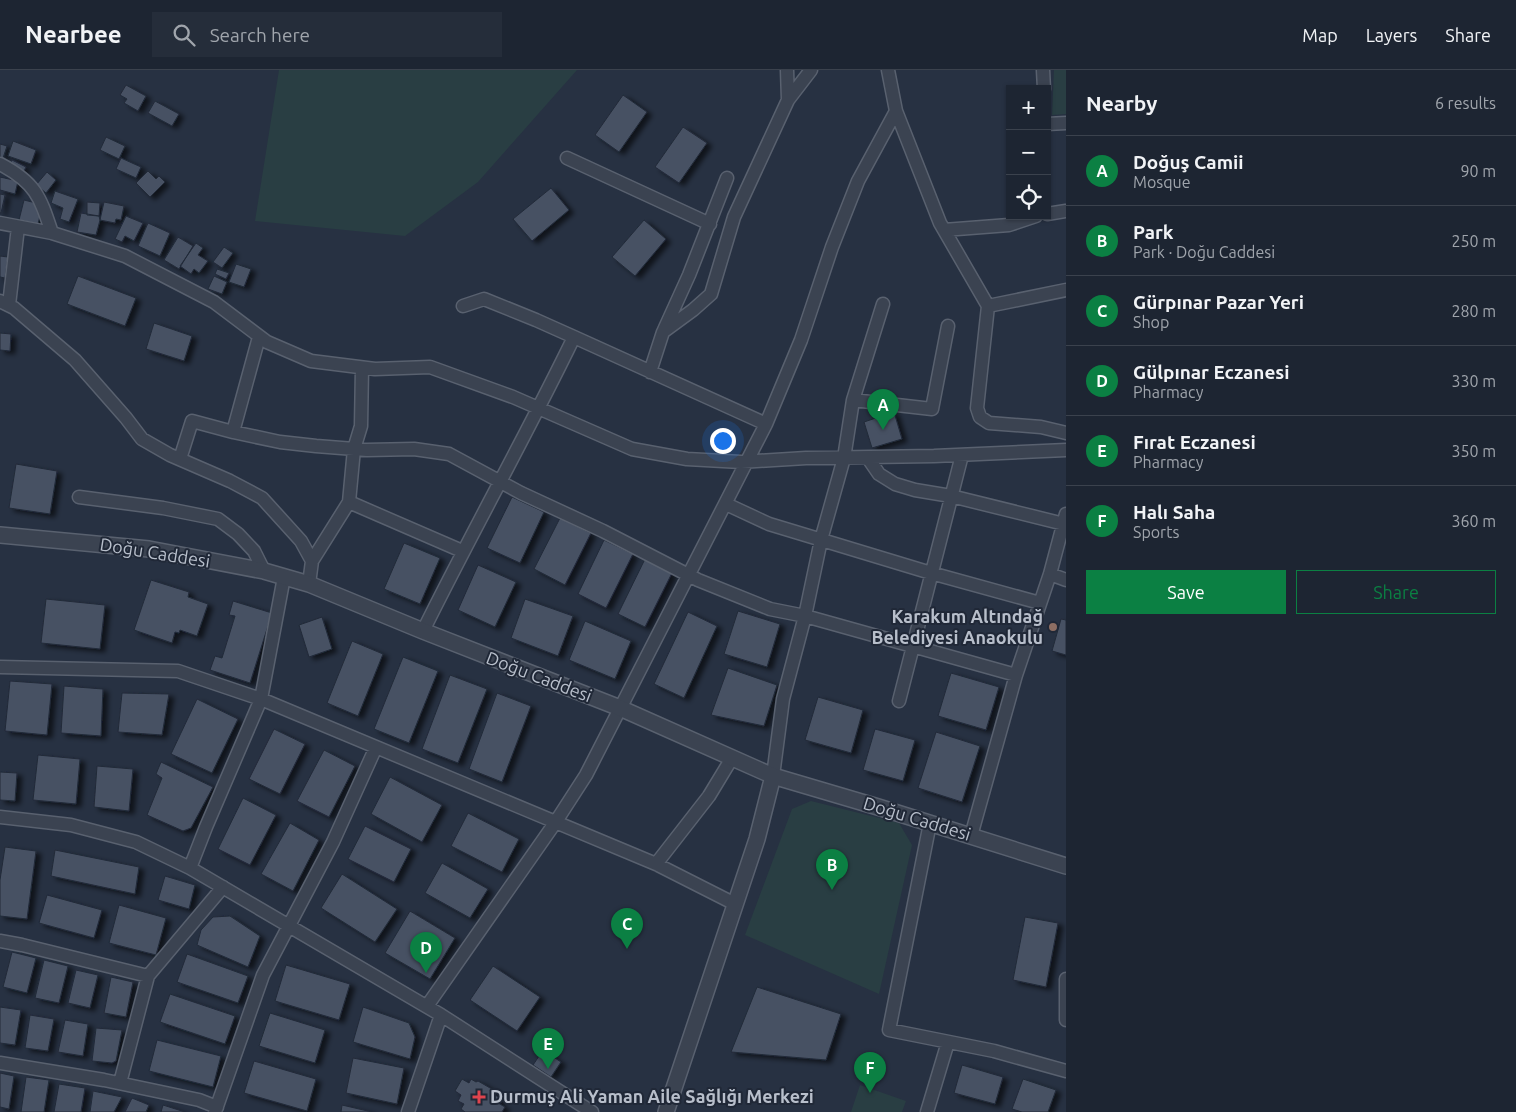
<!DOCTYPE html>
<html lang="en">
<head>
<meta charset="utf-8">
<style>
	body { margin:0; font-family:Ubuntu,sans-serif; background:#252d3a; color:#f1f3f6 }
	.controls { position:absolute; right:15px; top:15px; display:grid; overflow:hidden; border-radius:0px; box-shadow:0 1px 4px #0004 }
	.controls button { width:45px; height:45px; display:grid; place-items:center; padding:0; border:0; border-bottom:1px solid #3b424d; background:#1d2532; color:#f1f3f6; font:25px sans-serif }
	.you { position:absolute; left:722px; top:370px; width:18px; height:18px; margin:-12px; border:4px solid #fff; border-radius:50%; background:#1a73e8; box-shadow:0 0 0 8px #1a73e833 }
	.badge { display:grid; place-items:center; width:32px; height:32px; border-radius:50%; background:#0b8043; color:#fff; font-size:16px; font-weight:700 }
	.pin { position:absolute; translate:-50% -41px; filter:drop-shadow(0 1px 2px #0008) }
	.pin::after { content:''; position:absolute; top:26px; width:18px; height:15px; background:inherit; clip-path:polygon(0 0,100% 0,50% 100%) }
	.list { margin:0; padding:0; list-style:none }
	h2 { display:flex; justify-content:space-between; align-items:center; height:65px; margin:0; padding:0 20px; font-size:21px }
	h2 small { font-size:16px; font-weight:400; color:#a0a5ac }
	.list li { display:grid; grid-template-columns:32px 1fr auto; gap:15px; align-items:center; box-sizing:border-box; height:70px; padding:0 20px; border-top:1px solid #3b424d }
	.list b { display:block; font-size:19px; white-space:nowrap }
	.list p { margin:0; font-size:16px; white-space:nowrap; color:#a0a5ac }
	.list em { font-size:16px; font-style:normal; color:#a0a5ac }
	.actions { display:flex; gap:10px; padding:15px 20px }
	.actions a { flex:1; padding:11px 0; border:1px solid #0b8043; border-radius:0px; text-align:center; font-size:18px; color:#0b8043 }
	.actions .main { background:#0b8043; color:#fff }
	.icon { flex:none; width:28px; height:28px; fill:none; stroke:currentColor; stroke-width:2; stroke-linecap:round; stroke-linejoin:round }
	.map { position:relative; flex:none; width:1066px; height:1042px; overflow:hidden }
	header { display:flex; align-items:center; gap:30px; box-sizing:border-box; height:70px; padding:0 25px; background:#1d2532; border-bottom:1px solid #3b424d }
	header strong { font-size:24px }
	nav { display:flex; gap:28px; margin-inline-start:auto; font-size:18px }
	.search { width:350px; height:45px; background:#252d3a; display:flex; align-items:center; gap:12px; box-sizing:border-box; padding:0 18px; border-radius:0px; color:#a0a5ac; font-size:19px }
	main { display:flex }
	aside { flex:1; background:#1d2532 }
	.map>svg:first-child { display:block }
	.green { fill:#293e43 }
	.building { fill:#465163; stroke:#222a39; filter:url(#shadow) }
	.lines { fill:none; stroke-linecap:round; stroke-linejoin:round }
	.minor-casing { stroke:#59616f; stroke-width:15 }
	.tertiary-casing { stroke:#59616f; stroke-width:18 }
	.minor { stroke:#3b4351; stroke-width:12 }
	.tertiary { stroke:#3b4351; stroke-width:15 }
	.education-dot { fill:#8d6e63; stroke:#202837; stroke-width:2 }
	.health-dot { fill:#e0444e; stroke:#202837; stroke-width:2 }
	.labels { text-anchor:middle; stroke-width:4; stroke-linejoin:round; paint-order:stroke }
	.street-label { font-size:18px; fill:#b8bfcb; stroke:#202837 }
	.poi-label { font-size:18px; font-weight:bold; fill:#b8bfcb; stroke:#202837; text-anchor:end }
</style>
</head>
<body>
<header>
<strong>Nearbee</strong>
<div class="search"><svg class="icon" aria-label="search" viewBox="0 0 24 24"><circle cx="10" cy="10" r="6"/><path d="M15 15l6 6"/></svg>Search here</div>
<nav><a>Map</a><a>Layers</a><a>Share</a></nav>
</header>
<main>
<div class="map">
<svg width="1066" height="1042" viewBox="0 0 1066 1042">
	<defs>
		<filter id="shadow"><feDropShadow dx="5" dy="3" stdDeviation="2.5" flood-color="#0009"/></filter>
	</defs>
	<rect width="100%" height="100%" fill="#273142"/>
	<path class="green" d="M279 0H577L478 112 405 166 255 151Z
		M1054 0H1066V44L1052 45Z
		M811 731 899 753 912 775 879 924 745 865 792 739Z
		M860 1015 906 1031 902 1042H851Z"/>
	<path class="building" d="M126 15 146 26 138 41 124 33 127 29 120 25Z
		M623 25 647 42 619 82 595 65Z
		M155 31 179 44 172 56 148 43Z
		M683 57 707 73 679 113 655 97Z
		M106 67 125 76 119 89 100 80Z
		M13 71 36 80 31 94 8 86Z
		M0 74 7 76 3 88 0 87Z
		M121 88 141 97 136 108 116 99Z
		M12 90 26 97 23 103 9 96Z
		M148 101 156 109 159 106 165 112 150 127 136 113Z
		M47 102 56 110 46 123 36 115Z
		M0 107 18 111 15 124 0 120Z
		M551 118 569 140 532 171 513 149Z
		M55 121 78 129 69 152 60 149 63 138 51 133Z
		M0 124 5 125 1 143H0Z
		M24 130 40 134 42 138 38 154 19 150Z
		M87 132 100 133 99 146 87 145Z
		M104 132 124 136 121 150 116 149 115 153 100 150Z
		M81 143 99 146 100 150 96 165 77 162Z
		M126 146 143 153 134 171 125 166 122 172 115 169Z
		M644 150 666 169 635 206 612 187Z
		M148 153 170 163 160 186 138 176Z
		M178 167 193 176 179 199 164 190Z
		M196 173 203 178 198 185 208 191 199 203 194 199 191 204 180 196Z
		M224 177 233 183 222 198 213 192Z
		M0 186 8 187 5 208 0 207Z
		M236 194 251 199 244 217 229 212Z
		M217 199 229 203 226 209 215 204Z
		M78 206 136 228 125 256 67 234Z
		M214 206 227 212 222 224 208 219Z
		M154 253 192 266 184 291 146 279Z
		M0 263 11 264 10 281 0 280Z
		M894 342 902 369 872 378 864 352Z
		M16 394 57 401 50 444 9 438Z
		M512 427 544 442 520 493 487 478Z
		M560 448 591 463 565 515 534 499Z
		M604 470 633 484 606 538 578 524Z
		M404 473 440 488 420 534 384 519Z
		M645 489 672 503 645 557 618 544Z
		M478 495 516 512 495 557 458 540Z
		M151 510 189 522 188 527 208 534 197 566 180 560 179 563 175 562 172 573 134 560Z
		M46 529 105 535 100 579 41 573Z
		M525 529 573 546 558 586 511 568Z
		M233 531 272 543 250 613 210 600 215 586 222 588 235 546 229 545Z
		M738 541 780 554 767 597 724 584Z
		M688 542 717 556 684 628 654 614Z
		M322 547 332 579 309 587 299 555Z
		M1061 549 1066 550V585L1052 581Z
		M585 551 631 571 615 609 569 590Z
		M352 571 383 584 358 646 327 633Z
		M403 587 438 601 409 673 374 659Z
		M728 598 777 615 764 656 711 645Z
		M951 603 999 617 986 660 938 646Z
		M450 605 487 619 458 693 422 679Z
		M10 611 52 614 47 665 5 661Z
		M64 616 103 619 101 666 61 663Z
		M122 623 169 624 162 665 118 662Z
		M497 623 531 636 502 712 469 699Z
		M818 627 863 640 851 683 805 670Z
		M197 629 238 649 212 703 171 684Z
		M274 659 305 674 280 724 249 709Z
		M875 659 915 670 903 711 863 700Z
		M936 662 980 676 962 732 918 718Z
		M324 680 355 696 329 747 297 731Z
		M38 685 80 689 76 734 33 730Z
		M161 692 213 717 191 758 183 761 147 745 162 708 156 704Z
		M97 696 133 699 129 741 94 737Z
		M0 702 17 703 15 731 0 730Z
		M390 707 442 735 422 772 371 744Z
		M243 728 276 745 250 795 218 779Z
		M468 743 519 769 502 802 451 776Z
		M290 753 319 770 293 821 261 804Z
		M365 756 411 779 394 812 348 789Z
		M5 777 36 781 27 849 0 846V810Z
		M55 780 139 797 135 824 51 806Z
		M442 793 488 819 470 848 425 823Z
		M342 804 397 839 375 872 321 838Z
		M165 806 195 815 189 839 158 830Z
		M47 825 102 840 94 868 39 853Z
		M119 835 166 848 156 885 109 873Z
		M410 841 455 868 430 909 385 883Z
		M230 846 260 866 248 897 197 875 201 860 213 847Z
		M1025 847 1058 853 1046 917 1013 910Z
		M12 882 36 888 27 923 3 917Z
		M187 884 248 906 238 933 177 912Z
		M44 890 68 896 59 933 35 928Z
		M286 895 350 914 339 950 275 931Z
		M493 896 540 927 517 961 470 930Z
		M76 900 98 905 90 938 68 933Z
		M111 907 133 912 126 947 104 943Z
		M757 917 841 944 826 990 731 982Z
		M170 924 235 946 225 974 160 952Z
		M0 937 21 940 15 975 0 973Z
		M363 937 409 953 415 967 410 989 353 972Z
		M270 943 325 960 315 993 259 976Z
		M30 945 54 949 48 981 25 978Z
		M65 950 88 954 83 986 58 982Z
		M96 958 122 960 116 991 112 993 92 991Z
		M157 970 221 986 213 1017 149 1001Z
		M543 980 561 992 551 1007 533 995Z
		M353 988 404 998 397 1034 346 1023Z
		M254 991 316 1009 307 1041 244 1023Z
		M962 995 1003 1007 995 1034 954 1023Z
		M0 1003 14 1006 9 1039 0 1037Z
		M26 1007 49 1010 44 1042H21Z
		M462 1009 469 1013 471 1009 476 1012 478 1011 497 1022 495 1025 500 1028 498 1033 505 1037 502 1042H465L461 1039 464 1034 458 1031 461 1025 455 1021Z
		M1023 1009 1056 1020 1048 1042H1022L1012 1039Z
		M59 1014 85 1018 81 1042H54Z
		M93 1021 122 1027 114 1042H90Z
		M132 1028 149 1035 146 1042H125Z
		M163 1035 185 1042H161Z
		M342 1035 372 1042H341Z"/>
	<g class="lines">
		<g class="minor-casing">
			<path id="minor" d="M787 0 788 30
				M888 0 896 41 940 153 988 236 977 338 980 347 989 353 1041 357 1066 363
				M1043 0 1044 19
				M1047 54 1066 53
				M567 88 710 154
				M0 94C36 113 40 127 52 163L0 153
				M1047 144 1066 141
				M944 160 1009 155 1036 146
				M52 163 125 186 214 232 267 272 311 291 375 299 430 297 513 327 632 379 687 389 741 392 806 388 934 386 1066 380
				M0 231 14 238 75 290 126 348 142 369 170 385 230 411 262 428 301 471 312 491 309 514
				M9 235 18 157
				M988 236 1066 220
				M664 260 689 205 727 108
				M362 298 361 356 354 379 349 432 462 481
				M650 302 663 262 693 240 711 224 734 147 788 30 811 0
				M853 330 883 234
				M766 354 801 270 832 177 858 111 896 41
				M233 362 280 372 316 376 367 380 414 379 449 384 521 423 603 461 698 510 770 539 805 546 1016 605
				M868 388 879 404 895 414 915 420 951 426 1064 454
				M180 389 192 351 233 362 259 267
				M79 427 163 438 218 449 238 464 254 481 264 501
				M726 434 769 454 931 503 1040 533
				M312 491 349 432
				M1050 504 1066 510
				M423 561C472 462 526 366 574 267L536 250 484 229 463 236
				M0 597 178 601 261 629 656 794 735 834
				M899 631 962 385
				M773 706 783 629 805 546 821 470 844 388 853 330 932 339 948 256
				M0 747 71 755 136 772 190 798 441 945 592 1042
				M930 753 889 960 994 981 1066 1001
				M971 766 1016 605 1050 504 1066 444
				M656 794 709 726 732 688
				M190 798 206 757 261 629 284 507
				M0 871 22 875 148 906
				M1066 909V950
				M427 936 555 753 586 705 766 354 574 267
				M0 993 104 1010 199 1030 217 1037
				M120 1013 148 906 223 817
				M215 1042 263 905 333 772 376 677
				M408 1042 441 945
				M927 1042 948 972"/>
		</g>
		<g class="tertiary-casing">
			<path id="tertiary" d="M0 465 149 479 264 501 309 514 423 561 620 638 773 706 878 737 1066 796
				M666 1042 757 769 773 706"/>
		</g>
		<use href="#minor" class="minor"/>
		<use href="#tertiary" class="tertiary"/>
	</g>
	<circle class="education-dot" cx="1053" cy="557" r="5"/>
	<path class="health-dot" d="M476.5 1019.5h5v5h5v5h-5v5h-5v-5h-5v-5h5z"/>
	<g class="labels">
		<g class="street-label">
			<text transform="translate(155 483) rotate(9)" y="6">Doğu Caddesi</text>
			<text transform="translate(539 607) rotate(21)" y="6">Doğu Caddesi</text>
			<text transform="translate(917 749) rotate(17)" y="6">Doğu Caddesi</text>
		</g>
		<g class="poi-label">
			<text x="1043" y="553">Karakum Altındağ<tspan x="1043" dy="21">Belediyesi Anaokulu</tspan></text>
			<text x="490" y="1033" text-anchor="start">Durmuş Ali Yaman Aile Sağlığı Merkezi</text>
		</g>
	</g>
</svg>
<div class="controls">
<button>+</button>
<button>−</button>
<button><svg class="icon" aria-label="locate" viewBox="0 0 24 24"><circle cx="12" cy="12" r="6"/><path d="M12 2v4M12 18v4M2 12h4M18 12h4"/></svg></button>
</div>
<div class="you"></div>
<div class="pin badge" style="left:883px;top:360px">A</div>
<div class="pin badge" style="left:832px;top:820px">B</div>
<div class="pin badge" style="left:627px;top:879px">C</div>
<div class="pin badge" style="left:426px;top:903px">D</div>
<div class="pin badge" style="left:548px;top:999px">E</div>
<div class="pin badge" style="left:870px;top:1023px">F</div>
</div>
<aside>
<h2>Nearby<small>6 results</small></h2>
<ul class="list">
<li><span class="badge">A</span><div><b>Doğuş Camii</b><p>Mosque</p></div><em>90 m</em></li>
<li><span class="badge">B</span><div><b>Park</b><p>Park · Doğu Caddesi</p></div><em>250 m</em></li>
<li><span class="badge">C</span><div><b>Gürpınar Pazar Yeri</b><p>Shop</p></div><em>280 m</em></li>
<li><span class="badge">D</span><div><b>Gülpınar Eczanesi</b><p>Pharmacy</p></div><em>330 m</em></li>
<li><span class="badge">E</span><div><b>Fırat Eczanesi</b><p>Pharmacy</p></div><em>350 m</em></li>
<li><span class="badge">F</span><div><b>Halı Saha</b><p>Sports</p></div><em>360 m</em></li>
</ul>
<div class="actions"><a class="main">Save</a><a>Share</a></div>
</aside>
</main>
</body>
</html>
